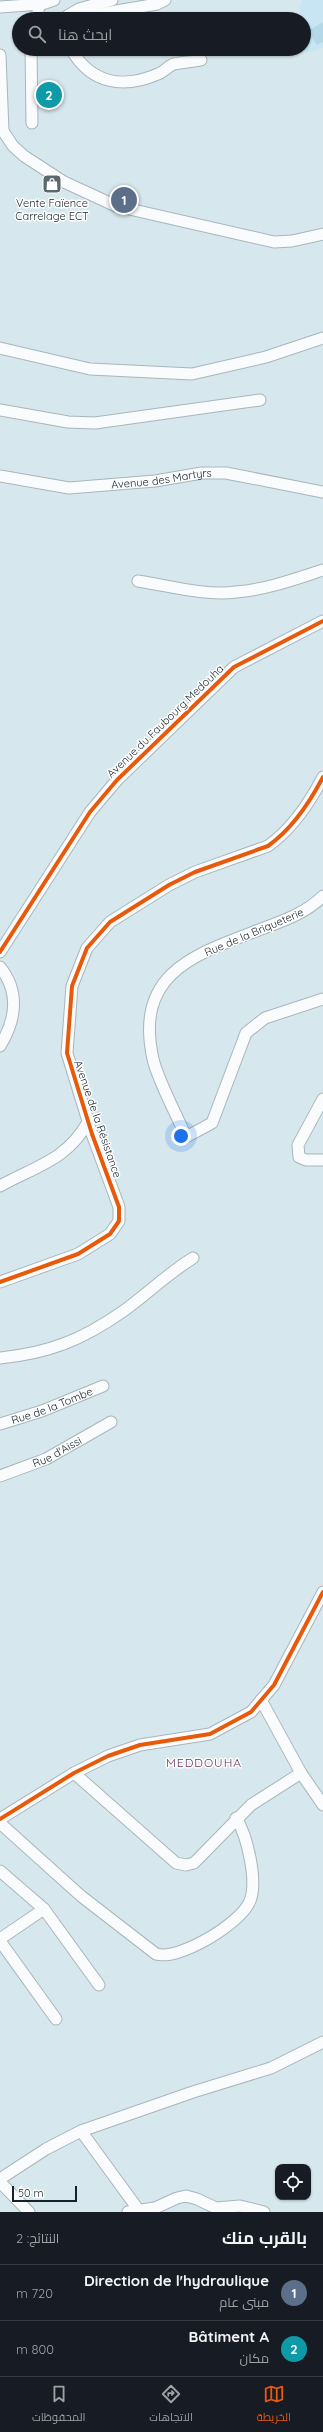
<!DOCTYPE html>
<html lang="ar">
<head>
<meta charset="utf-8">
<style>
	body { margin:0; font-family:Quicksand,Cairo,sans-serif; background:#20242c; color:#f1f3f6; direction:rtl }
	.controls { position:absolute; right:12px; bottom:12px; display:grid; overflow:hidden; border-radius:8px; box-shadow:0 1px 3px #0004 }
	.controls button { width:36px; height:36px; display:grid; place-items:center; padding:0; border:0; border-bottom:1px solid #363941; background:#171b24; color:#f1f3f6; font:20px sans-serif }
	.scale { position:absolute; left:12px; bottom:10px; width:65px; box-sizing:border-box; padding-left:4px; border:2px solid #182329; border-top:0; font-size:11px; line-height:14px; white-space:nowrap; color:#182329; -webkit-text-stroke:3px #fff; paint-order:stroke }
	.you { position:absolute; left:181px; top:1136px; width:14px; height:14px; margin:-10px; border:3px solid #fff; border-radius:50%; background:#1a73e8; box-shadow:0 0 0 6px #1a73e833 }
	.badge { display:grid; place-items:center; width:26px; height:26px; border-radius:50%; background:#ea580c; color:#fff; font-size:13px; font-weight:700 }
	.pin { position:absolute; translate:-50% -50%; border:2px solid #fff; box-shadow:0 1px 4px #0006 }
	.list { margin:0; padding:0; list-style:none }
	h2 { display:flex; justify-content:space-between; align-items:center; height:52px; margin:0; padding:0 16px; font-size:17px }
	h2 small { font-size:13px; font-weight:400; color:#9ea1a6 }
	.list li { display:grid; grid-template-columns:26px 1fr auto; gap:12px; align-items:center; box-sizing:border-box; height:56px; padding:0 16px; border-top:1px solid #363941 }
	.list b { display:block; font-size:15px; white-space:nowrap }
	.list p { margin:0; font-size:13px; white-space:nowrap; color:#9ea1a6 }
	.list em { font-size:13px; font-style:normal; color:#9ea1a6 }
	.icon { flex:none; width:22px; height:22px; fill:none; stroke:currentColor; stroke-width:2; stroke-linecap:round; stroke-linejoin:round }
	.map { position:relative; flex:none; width:323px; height:2212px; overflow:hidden; direction:ltr }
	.search { position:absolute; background:#171b24; box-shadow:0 1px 3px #0004; left:12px; right:12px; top:12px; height:44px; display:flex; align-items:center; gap:10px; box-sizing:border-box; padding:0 14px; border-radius:22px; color:#9ea1a6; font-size:15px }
	.sheet { height:164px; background:#171b24 }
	nav { display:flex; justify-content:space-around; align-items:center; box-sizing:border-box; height:56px; border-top:1px solid #363941; background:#171b24; font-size:11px; color:#9ea1a6 }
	nav a { display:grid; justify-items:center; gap:2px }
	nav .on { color:#ea580c }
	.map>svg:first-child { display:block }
	.built { fill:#c8e5f3 }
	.green { fill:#b4d8e7 }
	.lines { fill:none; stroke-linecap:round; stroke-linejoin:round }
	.minor-casing { stroke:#a8b6bb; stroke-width:13 }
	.minor { stroke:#f9fbfc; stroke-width:11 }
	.cycleway-casing { stroke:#fff; stroke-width:6 }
	.cycleway { stroke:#e8590c; stroke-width:4 }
	.labels { text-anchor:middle; stroke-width:3; stroke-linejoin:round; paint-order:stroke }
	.poi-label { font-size:11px; fill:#182329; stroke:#fff }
	.street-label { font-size:11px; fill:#182329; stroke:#fff }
	.neighbourhood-label { font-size:12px; letter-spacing:1px; fill:#6b325e; stroke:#fff }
</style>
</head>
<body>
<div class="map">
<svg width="323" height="2212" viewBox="0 0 323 2212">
	<rect width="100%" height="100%" fill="#d6e7ee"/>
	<path class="built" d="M302 0H323V48L306 53 304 19H301L299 8Z"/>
	<path class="green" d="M323 22V42L317 45 308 31Z"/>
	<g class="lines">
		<g class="minor-casing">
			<g id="minor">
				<path d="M0 7 42 4 54 0"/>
				<path d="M93 15 157 4 165 0"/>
				<path d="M37 19 39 4"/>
				<path d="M66 19 67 16 79 9 112 0"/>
				<path d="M31 49 32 123"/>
				<path d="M71 49C91 84 123 89 158 74 164 72 168 66 174 64 182 62 192 62 201 60"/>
				<path d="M0 55 3 131"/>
				<path d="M3 131 13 146 24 156 64 182 116 206 274 242 292 241 323 234"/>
				<path d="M0 348 90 369 192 374 266 357 323 338"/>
				<path d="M0 410 68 422 95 423 260 400"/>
				<path id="s1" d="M0 476 69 488 155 481 202 473H226L323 492"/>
				<path d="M138 581C170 586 205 596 236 592 265 590 295 579 323 570"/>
				<path d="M323 896C303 916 276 923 251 933 187 957 135 978 153 1059 158 1081 177 1115 186 1137L212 1123 246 1033 265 1018 323 999"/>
				<path d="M0 952 90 812 117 780 234 667 323 621"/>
				<path d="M0 967C20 992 16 1020 0 1046"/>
				<path d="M323 1099 298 1145 299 1157 306 1160H323"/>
				<path d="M0 1186C36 1166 67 1160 88 1122"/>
				<path d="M0 1282 78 1254 110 1234 119 1221V1207L92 1134 67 1053 72 986 87 948 110 922 169 885 195 872 268 846C292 829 310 802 323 777"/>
				<path d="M0 1358C49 1353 82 1340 122 1312 146 1295 167 1274 193 1258"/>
				<path id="s2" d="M0 1424 42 1411 103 1386"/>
				<path id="s3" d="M0 1476 46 1459 111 1422"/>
				<path d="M261 1700 301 1773 323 1805"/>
				<path d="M74 1773 176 1863 186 1865 194 1863 251 1805 301 1773"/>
				<path d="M0 1819 74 1773 108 1756 140 1745 210 1734 251 1712 274 1685 323 1592"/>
				<path d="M0 1823 81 1896 156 1954C179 1961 239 1924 249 1903 259 1884 247 1835 236 1818"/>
				<path d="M0 1871 44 1909"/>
				<path d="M0 1939 44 1909 99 1985"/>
				<path d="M0 1941 56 2019"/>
				<path d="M81 2131 140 2212"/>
				<path d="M0 2179 46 2149 81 2131 193 2092 271 2068 323 2042"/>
				<path d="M0 2182 29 2212"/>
				<path d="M128 2212 155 2208 177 2198 186 2196 197 2199 216 2208 240 2206 264 2212"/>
			</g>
		</g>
		<use href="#minor" class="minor"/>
		<g class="cycleway-casing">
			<path id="cycleway" d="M0 952 90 812 117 780 234 667 323 621
				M0 1282 78 1254 110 1234 119 1221V1207L92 1134 67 1053 72 986 87 948 110 922 169 885 195 872 268 846C292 829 310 802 323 777
				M0 1819 74 1773 108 1756 140 1745 210 1734 251 1712 274 1685 323 1592"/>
		</g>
		<use href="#cycleway" class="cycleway"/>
	</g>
	<defs>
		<g id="shop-square" transform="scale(1)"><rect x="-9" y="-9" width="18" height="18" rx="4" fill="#5a686e" stroke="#fff"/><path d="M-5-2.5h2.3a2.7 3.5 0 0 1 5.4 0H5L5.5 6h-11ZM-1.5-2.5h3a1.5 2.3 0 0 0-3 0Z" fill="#fff"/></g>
	</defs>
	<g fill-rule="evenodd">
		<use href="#shop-square" x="52" y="184"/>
	</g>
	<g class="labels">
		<g class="poi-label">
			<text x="52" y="207">Vente Faïence<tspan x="52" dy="13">Carrelage ECT</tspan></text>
		</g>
		<g class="street-label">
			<text dy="4" stroke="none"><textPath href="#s1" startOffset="163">Avenue des Martyrs</textPath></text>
			<text transform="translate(165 721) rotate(-44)" y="4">Avenue du Faubourg Medouha</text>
			<text transform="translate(254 932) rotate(-23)" y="4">Rue de la Briqueterie</text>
			<text transform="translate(98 1119) rotate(71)" y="4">Avenue de la Résistance</text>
			<text dy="4" stroke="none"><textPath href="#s2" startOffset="55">Rue de la Tombe</textPath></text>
			<text dy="4" stroke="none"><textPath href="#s3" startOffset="62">Rue d'Aissi</textPath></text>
		</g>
		<g class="neighbourhood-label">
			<text x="204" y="1767">MEDDOUHA</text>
		</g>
	</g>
</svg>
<div class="controls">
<button><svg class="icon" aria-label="locate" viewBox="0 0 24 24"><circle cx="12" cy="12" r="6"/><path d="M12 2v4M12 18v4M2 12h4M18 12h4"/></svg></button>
</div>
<div class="scale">50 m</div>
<div class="you"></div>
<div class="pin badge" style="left:124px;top:200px;background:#5c6f8a">1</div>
<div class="pin badge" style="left:49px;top:95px;background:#0f9aa8">2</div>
<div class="search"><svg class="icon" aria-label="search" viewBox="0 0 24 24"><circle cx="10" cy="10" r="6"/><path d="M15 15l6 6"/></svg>ابحث هنا</div>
</div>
<section class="sheet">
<h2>بالقرب منك<small>النتائج: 2</small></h2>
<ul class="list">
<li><span class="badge" style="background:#5c6f8a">1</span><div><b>Direction de l'hydraulique</b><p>مبنى عام</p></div><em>720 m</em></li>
<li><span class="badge" style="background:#0f9aa8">2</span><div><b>Bâtiment A</b><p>مكان</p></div><em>800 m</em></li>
</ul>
</section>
<nav>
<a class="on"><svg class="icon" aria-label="map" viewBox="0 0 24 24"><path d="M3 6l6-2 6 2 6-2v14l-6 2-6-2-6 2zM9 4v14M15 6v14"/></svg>الخريطة</a>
<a><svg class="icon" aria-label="directions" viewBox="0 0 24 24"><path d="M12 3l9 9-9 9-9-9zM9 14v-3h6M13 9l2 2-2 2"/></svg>الاتجاهات</a>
<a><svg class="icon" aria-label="saved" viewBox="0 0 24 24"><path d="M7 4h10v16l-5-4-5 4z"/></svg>المحفوظات</a>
</nav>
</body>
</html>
